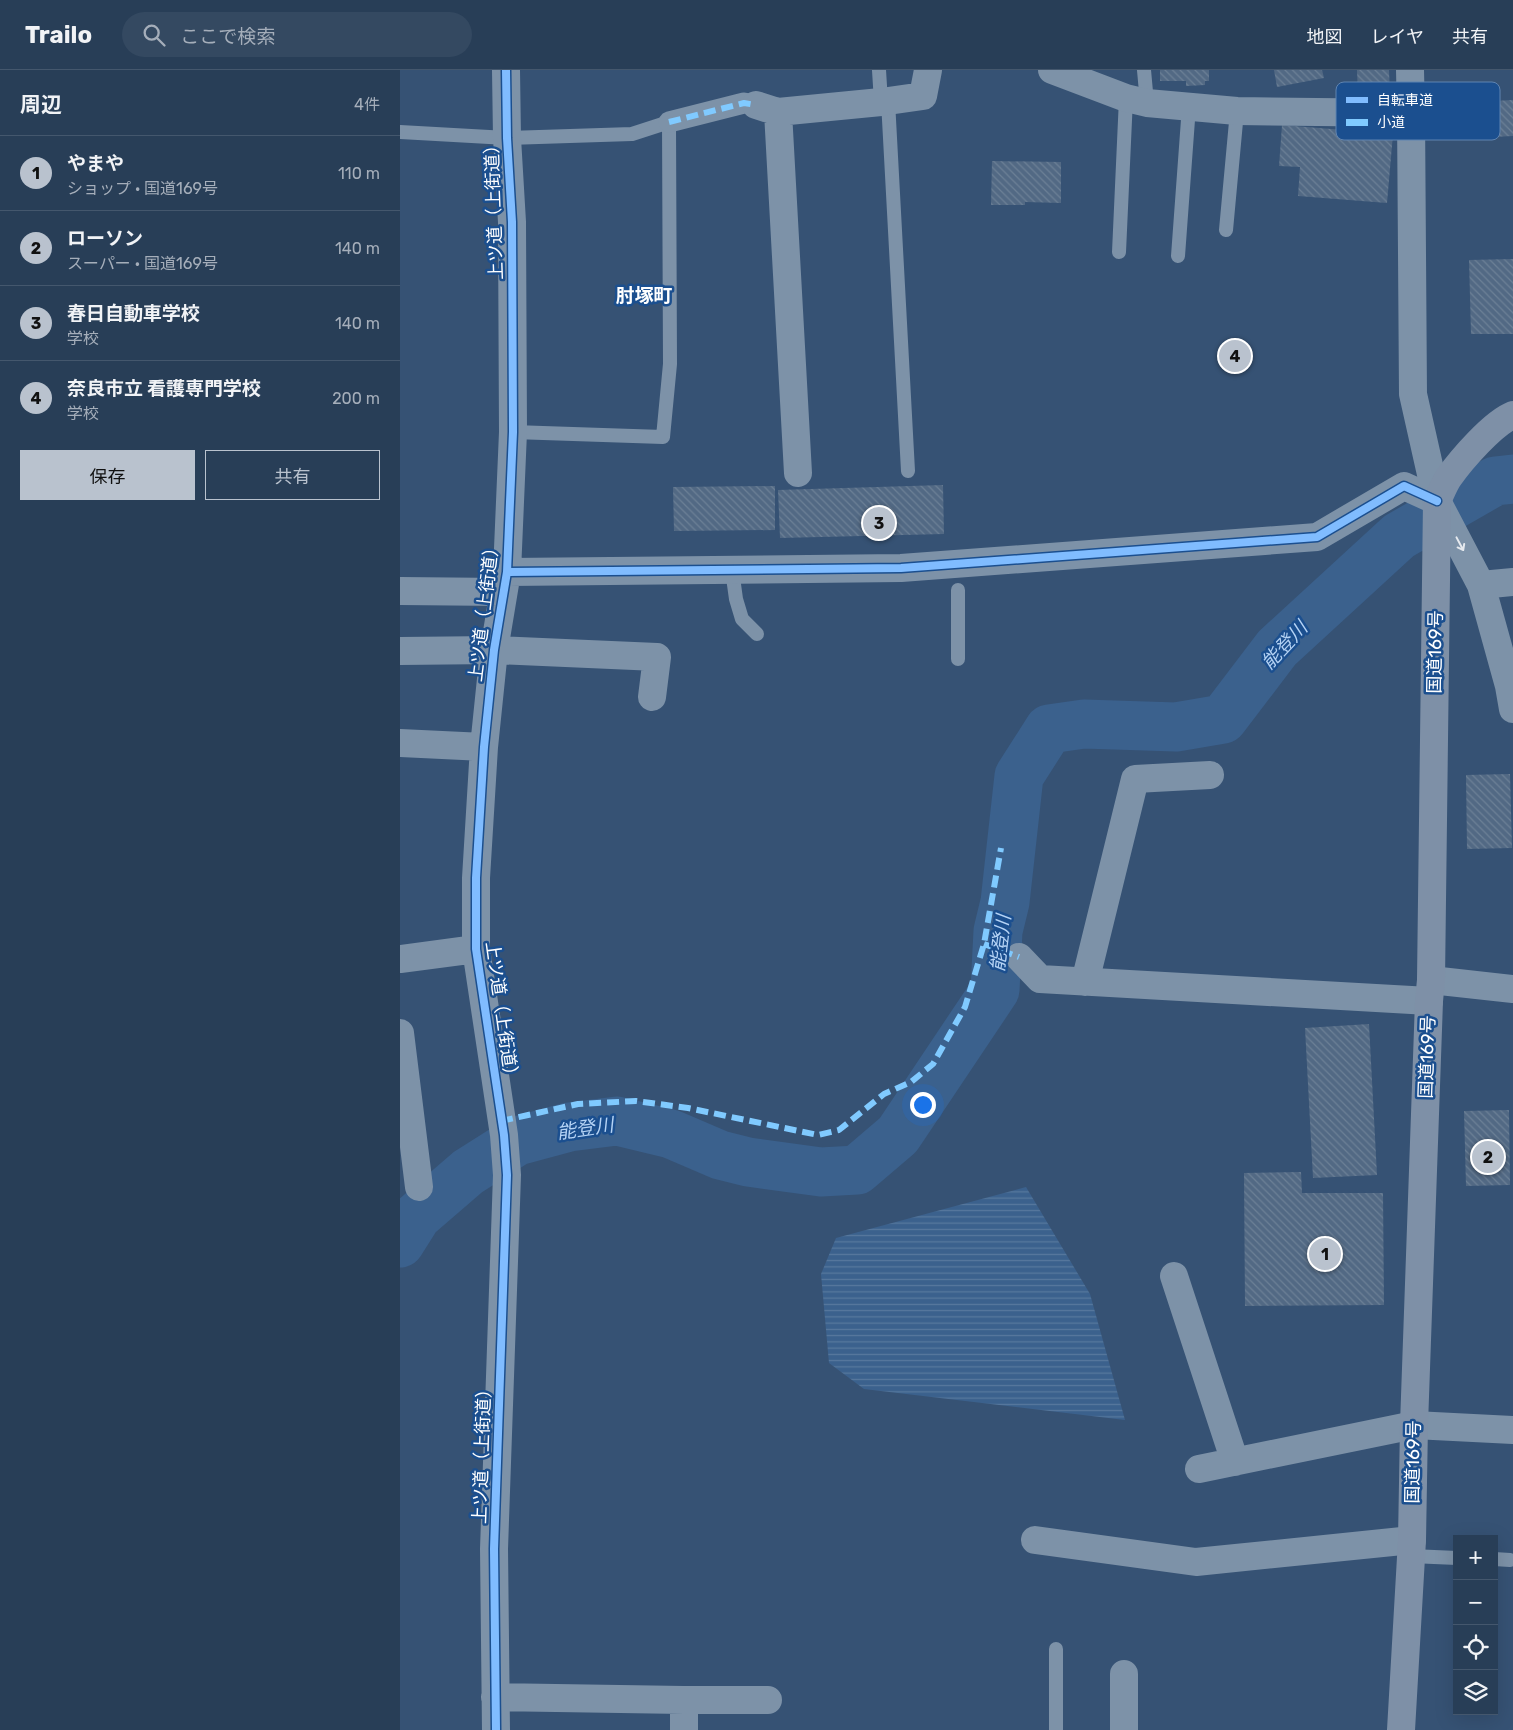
<!DOCTYPE html>
<html lang="ja">
<head>
<meta charset="utf-8">
<style>
	body { margin:0; font-family:Rubik,"Noto Sans JP",sans-serif; background:#344961; color:#f1f3f6 }
	.controls { position:absolute; right:15px; bottom:15px; display:grid; overflow:hidden; border-radius:0px; box-shadow:0 5px 20px #0002 }
	.controls button { width:45px; height:45px; display:grid; place-items:center; padding:0; border:0; border-bottom:1px solid #44576d; background:#283e57; color:#f1f3f6; font:25px sans-serif }
	.you { position:absolute; left:522px; top:1034px; width:18px; height:18px; margin:-12px; border:4px solid #fff; border-radius:50%; background:#1a73e8; box-shadow:0 0 0 8px #1a73e833 }
	.badge { display:grid; place-items:center; width:32px; height:32px; border-radius:50%; background:#b9c2ce; color:#111; font-size:16px; font-weight:700 }
	.pin { position:absolute; translate:-50% -50%; border:2px solid #fff; box-shadow:0 1px 5px #0006 }
	.list { margin:0; padding:0; list-style:none }
	h2 { display:flex; justify-content:space-between; align-items:center; height:65px; margin:0; padding:0 20px; font-size:21px }
	h2 small { font-size:16px; font-weight:400; color:#a5aeba }
	.list li { display:grid; grid-template-columns:32px 1fr auto; gap:15px; align-items:center; box-sizing:border-box; height:75px; padding:0 20px; border-top:1px solid #44576d }
	.list b { display:block; font-size:19px; white-space:nowrap }
	.list p { margin:0; font-size:16px; white-space:nowrap; color:#a5aeba }
	.list em { font-size:16px; font-style:normal; color:#a5aeba }
	.actions { display:flex; gap:10px; padding:15px 20px }
	.actions a { flex:1; padding:11px 0; border:1px solid #b9c2ce; border-radius:0px; text-align:center; font-size:18px; color:#b9c2ce }
	.actions .main { background:#b9c2ce; color:#111 }
	.icon { flex:none; width:28px; height:28px; fill:none; stroke:currentColor; stroke-width:2; stroke-linecap:round; stroke-linejoin:round }
	.map { position:relative; flex:none; width:1113px; height:1660px; overflow:hidden }
	header { display:flex; align-items:center; gap:30px; box-sizing:border-box; height:70px; padding:0 25px; background:#283e57; border-bottom:1px solid #44576d }
	header strong { font-size:24px }
	nav { display:flex; gap:28px; margin-inline-start:auto; font-size:18px }
	.search { width:350px; height:45px; background:#344961; display:flex; align-items:center; gap:12px; box-sizing:border-box; padding:0 18px; border-radius:28px; color:#a5aeba; font-size:19px }
	main { display:flex }
	aside { flex:1; background:#283e57 }
	.map>svg:first-child { display:block }
	.water { fill:url(#water-rules) }
	.lines { fill:none; stroke-linecap:round; stroke-linejoin:round }
	.river { stroke:#3b618d; stroke-width:49 }
	.building { fill:url(#building-back-hatch) }
	.service { stroke:#7d92a8; stroke-width:14 }
	.pedestrian { stroke:#7d92a8; stroke-width:21 }
	.minor { stroke:#7d92a8; stroke-width:28 }
	.tertiary { stroke:#7d92a8; stroke-width:28 }
	.trunk { stroke:#7e90a7; stroke-width:28 }
	.quiet { stroke:#80caff; stroke-width:6; stroke-dasharray:12 6; stroke-linecap:butt }
	.cycleway-casing { stroke:#1b4f8f; stroke-width:11 }
	.cycleway { stroke:#80bcff; stroke-width:8 }
	.oneway { stroke:#e5e9ee }
	.labels { text-anchor:middle; stroke-width:5; stroke-linejoin:round; paint-order:stroke }
	.street-label { font-size:18px; fill:#fff; stroke:#1b4f8f }
	.neighbourhood-label { font-size:19px; font-weight:bold; fill:#fff; stroke:#1b4f8f }
	.water-label { font-size:19px; font-style:italic; fill:#b5d3f5; stroke:#1b4f8f }
	.key { fill:#1b4f8f; stroke:#5f84b1; stroke-width:1 }
	.key-label { font-size:14px; fill:#fff }
</style>
</head>
<body>
<header>
<strong>Trailo</strong>
<div class="search"><svg class="icon" aria-label="search" viewBox="0 0 24 24"><circle cx="10" cy="10" r="6"/><path d="M15 15l6 6"/></svg>ここで検索</div>
<nav><a>地図</a><a>レイヤ</a><a>共有</a></nav>
</header>
<main>
<aside>
<h2>周辺<small>4件</small></h2>
<ul class="list">
<li><span class="badge">1</span><div><b>やまや</b><p>ショップ · 国道169号</p></div><em>110 m</em></li>
<li><span class="badge">2</span><div><b>ローソン</b><p>スーパー · 国道169号</p></div><em>140 m</em></li>
<li><span class="badge">3</span><div><b>春日自動車学校</b><p>学校</p></div><em>140 m</em></li>
<li><span class="badge">4</span><div><b>奈良市立 看護専門学校</b><p>学校</p></div><em>200 m</em></li>
</ul>
<div class="actions"><a class="main">保存</a><a>共有</a></div>
</aside>
<div class="map">
<svg width="1113" height="1660" viewBox="0 0 1113 1660">
	<defs>
		<pattern id="water-rules" width="6" height="5" patternUnits="userSpaceOnUse" patternTransform="scale(1.25)"><rect width="6" height="5" fill="#3b618d"/><path d="M0 2.5h6" fill="none" stroke="#58799e"/></pattern>
		<pattern id="building-back-hatch" width="6" height="6" patternUnits="userSpaceOnUse" patternTransform="scale(1.25)"><rect width="6" height="6" fill="#526984"/><path d="M-1 5l2 2M0 0l6 6M5-1l2 2" fill="none" stroke="#6c8096"/></pattern>
	</defs>
	<rect width="100%" height="100%" fill="#365274"/>
	<path class="water" d="M626 1117 690 1224 725 1350 464 1319 429 1293 421 1204 436 1168Z"/>
	<g class="lines">
		<path class="river" d="M0 1173 17 1146 68 1102 117 1071 169 1057 217 1051 271 1064 320 1085 348 1092 421 1102 457 1100 498 1065 595 920 598 861 605 832 619 706 649 659 684 654 776 657 823 649 877 578 999 466 1095 411 1113 409"/>
	</g>
	<path class="building" d="M760 0H809V11H805V15L786 16V11H760Z
		M874 0H922L924 8 877 17Z
		M957 0H989L990 25 958 26Z
		M1113 30V66L1035 70 1033 34Z
		M882 55 993 64 987 133 898 126 900 97 879 96Z
		M592 91 661 92V133L625 132V135H591Z
		M1113 189V264H1071L1069 190Z
		M543 415 544 464 380 468 378 420Z
		M375 416V460L274 461 273 417Z
		M1110 704 1112 778 1067 779 1066 705Z
		M969 954 977 1105 913 1108 905 958Z
		M1109 1040 1110 1115 1066 1116 1064 1041Z
		M901 1102 902 1123H983L984 1235 845 1236 844 1103Z"/>
	<g class="lines">
		<path class="service" d="M479 0 481 32
			M744 0 747 33
			M488 31 508 401
			M0 62 107 68 232 64 269 52 270 294 263 367 113 362
			M826 160 837 41
			M719 182 726 28
			M778 186 789 36
			M332 500 336 529 342 549 357 564
			M558 520V589
			M1011 1486 1057 1488
			M1094 1489 1110 1490
			M656 1660V1579"/>
		<path class="pedestrian" d="M269 52 344 33 356 35"/>
		<path class="minor" d="M652 0 726 28 747 33 837 41 1011 43
			M356 35 378 42
			M398 403 378 42 481 32 523 26 528 0
			M107 502 501 498 917 467 1004 416 1037 431 1081 515 1109 616 1113 639
			M1081 515 1113 512
			M0 521 103 522
			M0 581 94 580 257 587 252 627
			M0 673 84 677
			M619 887 640 909 1029 931
			M0 889 76 879
			M1031 910 1113 919
			M685 912 735 709 810 705
			M0 963 19 1117
			M774 1206 835 1392
			M799 1399 1014 1355 1113 1360
			M635 1470 796 1492 1012 1470
			M724 1604V1660
			M95 1627 284 1630H368
			M284 1630V1660
			M96 1660 94 1479 107 1105 104 1065 76 879V808L84 677 94 580 107 502 113 362 112 152 107 68 106 0"/>
		<path class="tertiary" d="M1010 0 1011 43 1013 324 1037 431"/>
		<path class="trunk" d="M1001 1660 1012 1470 1014 1355 1029 931 1031 910 1037 431C1041 423 1044 414 1049 407 1062 389 1093 353 1113 345"/>
		<path class="quiet" d="M269 52 344 33 356 35
			M584 874 619 887
			M101 1051 178 1034 236 1031 288 1038 418 1065 439 1060 484 1024 511 1012 533 994 565 937 584 874 601 778"/>
		<g class="cycleway-casing">
			<path id="cycleway" d="M107 502 501 498 917 467 1004 416 1037 431
				M96 1660 94 1479 107 1105 104 1065 76 879V808L84 677 94 580 107 502 113 362 112 152 107 68 106 0"/>
		</g>
		<use href="#cycleway" class="cycleway"/>
	</g>
	<defs><path id="oneway-shaft" d="M-6 0H5M1.5-3L5.5 0L1.5 3" fill="none" stroke-width="1.6" stroke-linecap="round" stroke-linejoin="round" transform="scale(1.25)"/></defs>
	<use class="oneway" href="#oneway-shaft" transform="translate(1060 474) rotate(62)"/>
	<g class="labels">
		<g class="street-label">
			<text transform="translate(94 138) rotate(-92)" y="6">上ツ道（上街道）</text>
			<text transform="translate(84 540) rotate(-83)" y="6">上ツ道（上街道）</text>
			<text transform="translate(1035 582) rotate(-89)" y="6">国道169号</text>
			<text transform="translate(102 943) rotate(82)" y="6">上ツ道（上街道）</text>
			<text transform="translate(1027 987) rotate(-88)" y="6">国道169号</text>
			<text transform="translate(82 1382) rotate(-88)" y="6">上ツ道（上街道）</text>
			<text transform="translate(1013 1392) rotate(-89)" y="6">国道169号</text>
		</g>
		<g class="neighbourhood-label">
			<text x="244" y="232">肘塚町</text>
		</g>
		<g class="water-label">
			<text transform="translate(884 575) rotate(-47)" y="7">能登川</text>
			<text transform="translate(600 873) rotate(-83)" y="7">能登川</text>
			<text transform="translate(185 1058) rotate(-8)" y="7">能登川</text>
		</g>
	</g>
	<rect x="936" y="12" width="164" height="58" rx="8" class="key"/>
	<rect x="946" y="27" width="22" height="6" fill="#80bcff"/>
	<rect x="946" y="49" width="22" height="7" fill="#80caff"/>
	<g class="key-label">
		<text x="977" y="35">自転車道</text>
		<text x="977" y="57">小道</text>
	</g>
</svg>
<div class="controls">
<button>+</button>
<button>−</button>
<button><svg class="icon" aria-label="locate" viewBox="0 0 24 24"><circle cx="12" cy="12" r="6"/><path d="M12 2v4M12 18v4M2 12h4M18 12h4"/></svg></button>
<button><svg class="icon" aria-label="layers" viewBox="0 0 24 24"><path d="M12 4l9 5-9 5-9-5zM3 14l9 5 9-5"/></svg></button>
</div>
<div class="you"></div>
<div class="pin badge" style="left:925px;top:1184px">1</div>
<div class="pin badge" style="left:1088px;top:1087px">2</div>
<div class="pin badge" style="left:479px;top:453px">3</div>
<div class="pin badge" style="left:835px;top:286px">4</div>
</div>
</main>
</body>
</html>
